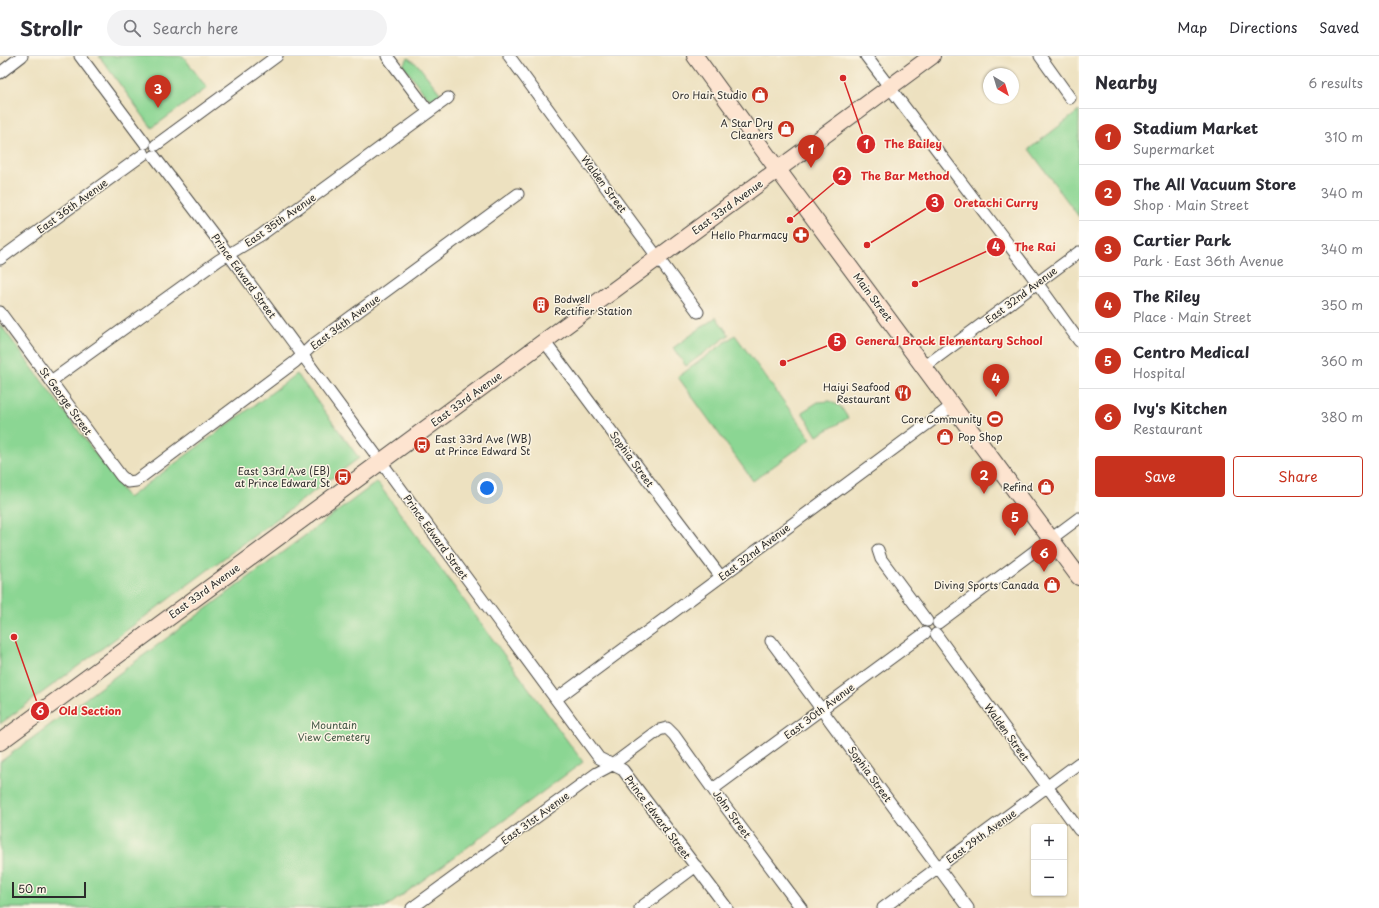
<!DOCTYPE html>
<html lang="en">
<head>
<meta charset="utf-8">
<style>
	body { margin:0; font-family:"Playpen Sans",sans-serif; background:#f2f2f3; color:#2b2b33 }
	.controls { position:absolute; right:12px; bottom:12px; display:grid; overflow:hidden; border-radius:4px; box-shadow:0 1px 3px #0004 }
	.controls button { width:36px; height:36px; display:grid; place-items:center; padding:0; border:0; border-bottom:1px solid #e1e1e2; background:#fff; color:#2b2b33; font:20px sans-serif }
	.compass { position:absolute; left:983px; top:12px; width:36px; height:36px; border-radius:50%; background:#fff; box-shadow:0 1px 3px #0004; rotate:142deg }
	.scale { position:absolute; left:12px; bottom:10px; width:74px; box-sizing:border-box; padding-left:4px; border:2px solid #2b2b2b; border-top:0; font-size:11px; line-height:14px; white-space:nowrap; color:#2b2b2b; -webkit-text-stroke:3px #fcf5e5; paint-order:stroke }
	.you { position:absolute; left:487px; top:432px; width:14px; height:14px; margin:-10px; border:3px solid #fff; border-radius:50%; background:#1a73e8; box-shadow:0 0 0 6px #1a73e833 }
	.badge { display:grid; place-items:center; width:26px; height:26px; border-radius:50%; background:#c8321e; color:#fff; font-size:13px; font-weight:700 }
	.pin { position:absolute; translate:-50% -33px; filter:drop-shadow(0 1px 2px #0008) }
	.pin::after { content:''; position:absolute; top:21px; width:14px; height:12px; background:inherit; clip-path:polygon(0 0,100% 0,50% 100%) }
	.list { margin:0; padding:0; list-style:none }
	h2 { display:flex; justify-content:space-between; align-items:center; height:52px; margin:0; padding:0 16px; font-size:17px }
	h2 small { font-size:13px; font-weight:400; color:#7c7c81 }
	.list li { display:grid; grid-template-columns:26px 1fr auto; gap:12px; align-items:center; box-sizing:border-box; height:56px; padding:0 16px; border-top:1px solid #e1e1e2 }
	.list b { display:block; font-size:15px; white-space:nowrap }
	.list p { margin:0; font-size:13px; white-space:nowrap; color:#7c7c81 }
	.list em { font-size:13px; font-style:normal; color:#7c7c81 }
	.actions { display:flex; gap:8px; padding:12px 16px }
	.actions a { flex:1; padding:9px 0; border:1px solid #c8321e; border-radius:4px; text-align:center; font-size:14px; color:#c8321e }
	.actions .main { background:#c8321e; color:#fff }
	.icon { flex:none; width:22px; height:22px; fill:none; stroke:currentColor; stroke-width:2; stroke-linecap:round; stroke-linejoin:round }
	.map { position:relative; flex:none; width:1079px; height:852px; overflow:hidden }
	header { display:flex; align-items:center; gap:24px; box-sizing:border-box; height:56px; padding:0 20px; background:#fff; border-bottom:1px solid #e1e1e2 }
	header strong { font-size:19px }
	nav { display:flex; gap:22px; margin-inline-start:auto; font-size:14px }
	.search { width:280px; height:36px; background:#f2f2f3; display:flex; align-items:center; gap:10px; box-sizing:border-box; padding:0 14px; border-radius:22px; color:#7c7c81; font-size:15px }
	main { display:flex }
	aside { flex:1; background:#fff }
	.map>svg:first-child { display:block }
	.green { fill:#8bd693; stroke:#5b805f }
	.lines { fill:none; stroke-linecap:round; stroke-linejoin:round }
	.street-casing { stroke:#484641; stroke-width:13 }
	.secondary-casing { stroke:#484641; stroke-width:18 }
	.street { stroke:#fff; stroke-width:11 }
	.secondary { stroke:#fde4d0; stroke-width:16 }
	.labels { text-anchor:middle; stroke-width:3; stroke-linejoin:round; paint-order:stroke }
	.poi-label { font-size:10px; fill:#2b2b2b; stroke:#fcf5e5; text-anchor:end }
	.street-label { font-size:10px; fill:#2b2b2b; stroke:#fcf5e5 }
	.park-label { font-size:10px; fill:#435645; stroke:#fcf5e5 }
	.leader { fill:none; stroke:#d62828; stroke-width:1.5 }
	.callout-dot { fill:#d62828; stroke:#fcf5e5; stroke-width:1.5 }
	.mark-label { font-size:12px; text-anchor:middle; font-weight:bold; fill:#fff }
	.callout-label { font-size:11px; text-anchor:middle; font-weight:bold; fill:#d62828; stroke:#fcf5e5; stroke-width:3; stroke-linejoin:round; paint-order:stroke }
</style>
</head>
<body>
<header>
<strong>Strollr</strong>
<div class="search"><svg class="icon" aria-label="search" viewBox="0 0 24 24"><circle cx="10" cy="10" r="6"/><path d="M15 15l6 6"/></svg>Search here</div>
<nav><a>Map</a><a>Directions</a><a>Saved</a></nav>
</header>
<main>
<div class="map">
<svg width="1079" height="852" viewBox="0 0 1079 852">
	<rect width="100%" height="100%" fill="#fcf5e5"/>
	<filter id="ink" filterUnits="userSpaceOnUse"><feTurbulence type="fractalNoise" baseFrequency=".025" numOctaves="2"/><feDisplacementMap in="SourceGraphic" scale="8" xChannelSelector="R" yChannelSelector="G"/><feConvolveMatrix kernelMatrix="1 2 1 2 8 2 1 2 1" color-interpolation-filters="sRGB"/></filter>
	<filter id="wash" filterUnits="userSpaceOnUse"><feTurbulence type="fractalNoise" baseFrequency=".012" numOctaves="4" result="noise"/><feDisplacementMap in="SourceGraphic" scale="16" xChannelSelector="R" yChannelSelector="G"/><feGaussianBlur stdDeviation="0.9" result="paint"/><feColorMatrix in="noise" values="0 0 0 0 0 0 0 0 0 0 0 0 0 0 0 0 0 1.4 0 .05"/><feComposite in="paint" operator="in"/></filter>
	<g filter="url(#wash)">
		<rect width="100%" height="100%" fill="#ede1c0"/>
		<path class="green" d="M99 0H183L207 32 152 72Z
			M408 2 418 9 440 37 439 42 432 44 426 40 403 9Z
			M1079 55V161L1029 93Z
			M716 261 729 279 686 310 673 292Z
			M0 268 128 442 297 318 359 402 0 668Z
			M735 279 811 383 753 425 678 321Z
			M830 345 841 351 848 362 817 380 802 356 818 346Z
			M377 426 583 706 385 852H0V706Z"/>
	</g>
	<g filter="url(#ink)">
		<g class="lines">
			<g class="street-casing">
				<path id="street" d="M80 0 145 87
					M387 0 429 56
					M509 0 698 256
					M866 0 1030 217 1079 285
					M1040 0 1070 42
					M0 17 22 0
					M156 89 277 0
					M154 100 220 187 599 702 623 714 727 852
					M0 203 144 98
					M0 256 121 420 128 426 136 425 295 306 314 288 518 138
					M544 285 677 463 721 521
					M924 311 1079 196
					M51 325 219 204 261 179 448 42
					M878 494 881 503 927 565
					M938 567 1079 462
					M936 578 1079 774
					M771 585 968 852
					M556 643 953 349
					M713 733 925 577
					M412 852 597 717 612 709 659 674 667 672 674 679 719 742 801 852
					M640 852 696 810
					M883 852 1079 707"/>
			</g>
			<g class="secondary-casing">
				<path id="secondary" d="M695 0 767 99 1079 521
					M0 686 932 0"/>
			</g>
			<use href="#street" class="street"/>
			<use href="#secondary" class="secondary"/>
		</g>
	</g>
	<defs>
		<g id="shop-disc" transform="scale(0.9)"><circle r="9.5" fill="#c8321e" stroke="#fcf5e5"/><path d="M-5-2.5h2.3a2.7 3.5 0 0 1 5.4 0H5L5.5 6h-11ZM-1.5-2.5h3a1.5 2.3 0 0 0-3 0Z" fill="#fff"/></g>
		<g id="pharmacy-disc" transform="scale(0.9)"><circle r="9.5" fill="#c8321e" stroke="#fcf5e5"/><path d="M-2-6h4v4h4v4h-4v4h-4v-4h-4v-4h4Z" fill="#fff"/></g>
		<g id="building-disc" transform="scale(0.9)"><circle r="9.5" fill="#c8321e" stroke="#fcf5e5"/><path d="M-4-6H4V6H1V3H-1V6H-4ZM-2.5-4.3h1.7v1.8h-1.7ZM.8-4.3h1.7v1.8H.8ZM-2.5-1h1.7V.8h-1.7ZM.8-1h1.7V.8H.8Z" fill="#fff"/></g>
		<g id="restaurant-disc" transform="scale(0.9)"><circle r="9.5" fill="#c8321e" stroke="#fcf5e5"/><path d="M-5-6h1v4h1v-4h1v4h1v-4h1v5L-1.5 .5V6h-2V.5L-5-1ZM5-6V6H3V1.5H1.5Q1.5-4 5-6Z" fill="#fff"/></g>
		<g id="stadium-disc" transform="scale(0.9)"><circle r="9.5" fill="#c8321e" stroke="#fcf5e5"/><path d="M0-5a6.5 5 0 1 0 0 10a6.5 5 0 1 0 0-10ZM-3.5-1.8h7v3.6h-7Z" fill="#fff"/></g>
		<g id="bus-disc" transform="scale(0.9)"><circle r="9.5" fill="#c8321e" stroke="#fcf5e5"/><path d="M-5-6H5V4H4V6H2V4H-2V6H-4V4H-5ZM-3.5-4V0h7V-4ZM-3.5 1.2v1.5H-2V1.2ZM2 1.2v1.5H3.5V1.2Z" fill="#fff"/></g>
	</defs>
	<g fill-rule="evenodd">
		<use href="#shop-disc" x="760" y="39"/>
		<use href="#shop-disc" x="786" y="73"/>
		<use href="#pharmacy-disc" x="801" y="179"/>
		<use href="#building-disc" x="541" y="249"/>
		<use href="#restaurant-disc" x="903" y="337"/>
		<use href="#stadium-disc" x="995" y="363"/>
		<use href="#shop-disc" x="945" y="381"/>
		<use href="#bus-disc" x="422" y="389"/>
		<use href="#bus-disc" x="343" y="421"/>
		<use href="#shop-disc" x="1046" y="431"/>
		<use href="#shop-disc" x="1052" y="529"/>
	</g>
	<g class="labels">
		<g class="poi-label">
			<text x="747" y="43">Oro Hair Studio</text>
			<text x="773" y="71">A Star Dry<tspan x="773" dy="12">Cleaners</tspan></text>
			<text x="788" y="183">Hello Pharmacy</text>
			<text x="554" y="247" text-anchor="start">Bodwell<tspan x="554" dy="12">Rectifier Station</tspan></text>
			<text x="890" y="335">Haiyi Seafood<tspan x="890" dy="12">Restaurant</tspan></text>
			<text x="982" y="367">Core Community</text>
			<text x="958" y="385" text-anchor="start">Pop Shop</text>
			<text x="435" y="387" text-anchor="start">East 33rd Ave (WB)<tspan x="435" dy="12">at Prince Edward St</tspan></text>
			<text x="330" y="419">East 33rd Ave (EB)<tspan x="330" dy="12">at Prince Edward St</tspan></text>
			<text x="1033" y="435">Refind</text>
			<text x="1039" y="533">Diving Sports Canada</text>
		</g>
		<g class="street-label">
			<text transform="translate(604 128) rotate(53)" y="4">Walden Street</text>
			<text transform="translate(72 150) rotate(-36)" y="4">East 36th Avenue</text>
			<text transform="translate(727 151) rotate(-36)" y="4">East 33rd Avenue</text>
			<text transform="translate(280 164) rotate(-35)" y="4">East 35th Avenue</text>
			<text transform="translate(244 220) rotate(54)" y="4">Prince Edward Street</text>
			<text transform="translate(1021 239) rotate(-37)" y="4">East 32nd Avenue</text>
			<text transform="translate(873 241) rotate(53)" y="4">Main Street</text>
			<text transform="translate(345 266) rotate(-37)" y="4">East 34th Avenue</text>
			<text transform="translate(466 343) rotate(-36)" y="4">East 33rd Avenue</text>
			<text transform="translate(66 345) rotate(54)" y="4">St George Street</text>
			<text transform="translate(632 403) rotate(54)" y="4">Sophia Street</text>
			<text transform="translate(436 481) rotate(54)" y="4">Prince Edward Street</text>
			<text transform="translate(754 496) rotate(-37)" y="4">East 32nd Avenue</text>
			<text transform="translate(204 535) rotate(-36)" y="4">East 33rd Avenue</text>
			<text transform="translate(819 655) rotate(-37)" y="4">East 30th Avenue</text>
			<text transform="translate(1007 676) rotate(54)" y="4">Walden Street</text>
			<text transform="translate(870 718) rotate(54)" y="4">Sophia Street</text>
			<text transform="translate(732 758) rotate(54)" y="4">John Street</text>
			<text transform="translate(658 761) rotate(53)" y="4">Prince Edward Street</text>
			<text transform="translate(535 762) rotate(-36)" y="4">East 31st Avenue</text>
			<text transform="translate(981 780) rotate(-36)" y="4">East 29th Avenue</text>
		</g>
		<g class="park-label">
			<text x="334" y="673">Mountain<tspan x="334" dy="12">View Cemetery</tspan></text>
		</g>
	</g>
	<path class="leader" d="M843 22L866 88M790 164L842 120M867 189L935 147M915 228L996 191M783 307L837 286M14 581L40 655"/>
	<g class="callout-dot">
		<circle cx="843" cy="22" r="4"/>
		<circle cx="790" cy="164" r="4"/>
		<circle cx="867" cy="189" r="4"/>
		<circle cx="915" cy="228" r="4"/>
		<circle cx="783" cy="307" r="4"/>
		<circle cx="14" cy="581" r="4"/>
		<circle cx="866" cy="88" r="10"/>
		<circle cx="842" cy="120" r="10"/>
		<circle cx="935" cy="147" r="10"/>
		<circle cx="996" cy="191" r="10"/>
		<circle cx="837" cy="286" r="10"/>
		<circle cx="40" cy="655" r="10"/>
	</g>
	<g class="mark-label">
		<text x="866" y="93">1</text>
		<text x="842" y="124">2</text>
		<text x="935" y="151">3</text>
		<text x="996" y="195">4</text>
		<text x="837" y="290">5</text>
		<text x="40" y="659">6</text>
	</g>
	<g class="callout-label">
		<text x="913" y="92">The Bailey</text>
		<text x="905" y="124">The Bar Method</text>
		<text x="996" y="151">Oretachi Curry</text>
		<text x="1035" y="195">The Rai</text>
		<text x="949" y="289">General Brock Elementary School</text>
		<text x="90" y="659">Old Section</text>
	</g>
</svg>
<div class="controls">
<button>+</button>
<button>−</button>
</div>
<svg class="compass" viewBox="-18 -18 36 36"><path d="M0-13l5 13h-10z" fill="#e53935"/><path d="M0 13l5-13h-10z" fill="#7c7c81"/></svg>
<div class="scale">50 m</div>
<div class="you"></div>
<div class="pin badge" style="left:811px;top:112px">1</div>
<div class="pin badge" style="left:984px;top:438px">2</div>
<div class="pin badge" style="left:158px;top:52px">3</div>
<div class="pin badge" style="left:996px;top:341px">4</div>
<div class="pin badge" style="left:1015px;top:480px">5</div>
<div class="pin badge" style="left:1044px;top:516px">6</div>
</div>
<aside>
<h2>Nearby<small>6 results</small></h2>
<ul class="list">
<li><span class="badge">1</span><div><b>Stadium Market</b><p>Supermarket</p></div><em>310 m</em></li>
<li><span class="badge">2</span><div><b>The All Vacuum Store</b><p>Shop · Main Street</p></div><em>340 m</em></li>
<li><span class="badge">3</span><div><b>Cartier Park</b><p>Park · East 36th Avenue</p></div><em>340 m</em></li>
<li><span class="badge">4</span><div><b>The Riley</b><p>Place · Main Street</p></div><em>350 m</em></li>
<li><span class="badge">5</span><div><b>Centro Medical</b><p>Hospital</p></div><em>360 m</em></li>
<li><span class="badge">6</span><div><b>Ivy's Kitchen</b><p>Restaurant</p></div><em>380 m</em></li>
</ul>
<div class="actions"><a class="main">Save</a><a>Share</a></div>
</aside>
</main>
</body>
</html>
